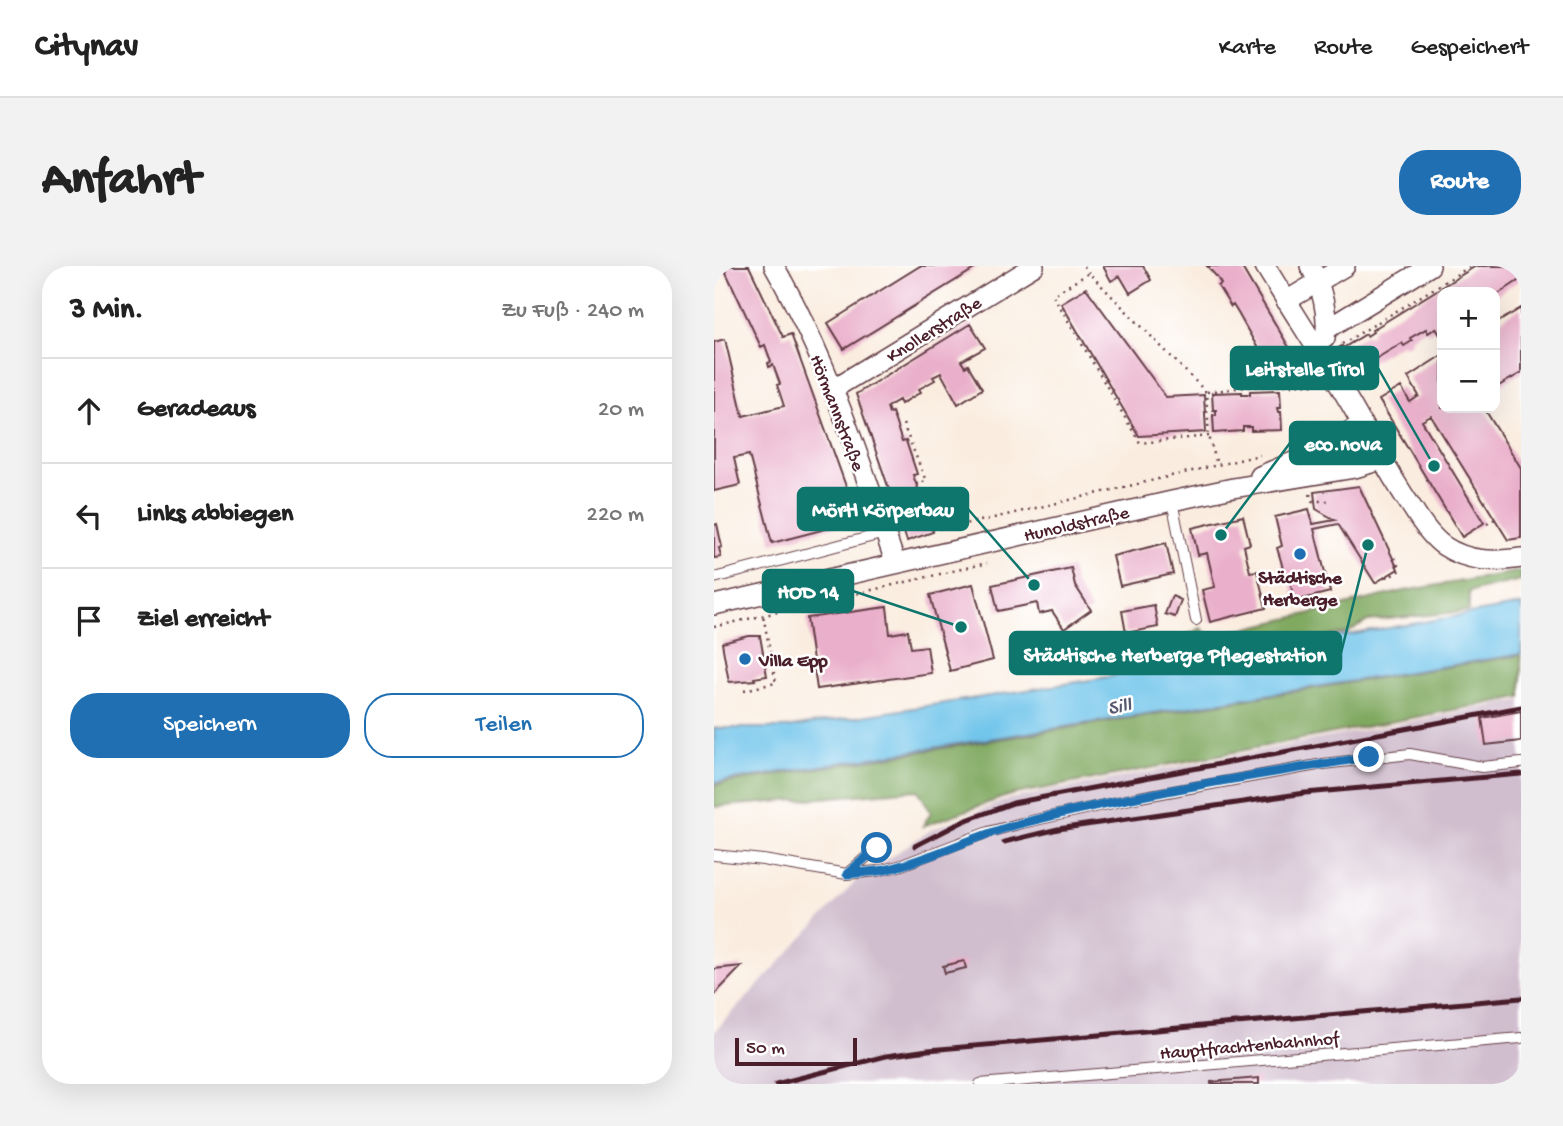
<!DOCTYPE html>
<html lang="de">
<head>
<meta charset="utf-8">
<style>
	body { margin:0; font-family:"Gochi Hand",sans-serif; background:#f2f2f2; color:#222 }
	.controls { position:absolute; right:21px; top:21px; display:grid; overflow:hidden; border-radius:14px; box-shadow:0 7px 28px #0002 }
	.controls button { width:63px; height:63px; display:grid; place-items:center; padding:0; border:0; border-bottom:2px solid #e0e0e0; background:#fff; color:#222; font:35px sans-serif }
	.scale { position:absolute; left:21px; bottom:18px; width:122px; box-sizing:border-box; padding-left:7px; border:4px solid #4a1f2b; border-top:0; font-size:19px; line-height:24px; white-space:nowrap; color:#4a1f2b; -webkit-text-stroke:5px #fff; paint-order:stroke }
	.stop { position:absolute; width:21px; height:21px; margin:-16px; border:5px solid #1f6fb2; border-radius:50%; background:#fff }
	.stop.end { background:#1f6fb2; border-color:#fff; box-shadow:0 2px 7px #0008 }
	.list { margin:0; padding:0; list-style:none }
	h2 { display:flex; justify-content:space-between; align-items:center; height:91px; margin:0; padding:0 28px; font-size:30px }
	h2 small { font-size:23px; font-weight:400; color:#767676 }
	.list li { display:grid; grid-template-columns:46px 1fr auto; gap:21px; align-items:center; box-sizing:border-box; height:105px; padding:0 28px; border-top:2px solid #e0e0e0 }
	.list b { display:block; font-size:26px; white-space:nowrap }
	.list em { font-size:23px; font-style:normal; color:#767676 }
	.actions { display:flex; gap:14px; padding:21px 28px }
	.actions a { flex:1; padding:16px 0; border:2px solid #1f6fb2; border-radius:28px; text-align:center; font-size:24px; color:#1f6fb2 }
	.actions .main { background:#1f6fb2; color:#fff }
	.icon { flex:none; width:38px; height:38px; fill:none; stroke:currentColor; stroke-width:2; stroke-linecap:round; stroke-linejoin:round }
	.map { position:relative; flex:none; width:807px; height:818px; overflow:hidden; border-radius:28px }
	header { display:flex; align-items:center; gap:42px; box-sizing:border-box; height:98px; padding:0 35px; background:#fff; border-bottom:2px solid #e0e0e0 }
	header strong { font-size:33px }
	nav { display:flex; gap:38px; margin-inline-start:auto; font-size:24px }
	.intro { display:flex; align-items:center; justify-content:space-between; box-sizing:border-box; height:168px; padding:0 42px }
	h1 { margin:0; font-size:49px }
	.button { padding:18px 32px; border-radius:28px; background:#1f6fb2; color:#fff; font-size:24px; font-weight:700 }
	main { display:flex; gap:42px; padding:0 42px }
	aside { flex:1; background:#fff; border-radius:28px; box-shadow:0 7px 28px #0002 }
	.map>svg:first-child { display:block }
	.industrial { fill:#d0bdce }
	.forest { fill:#80a960; stroke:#656446; stroke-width:2 }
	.water { fill:#6dc3ea; stroke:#5c718a; stroke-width:2 }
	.building { fill:#eab0cb }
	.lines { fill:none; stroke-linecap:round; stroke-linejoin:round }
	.lane-casing { stroke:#643e46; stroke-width:12 }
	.street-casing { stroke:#643e46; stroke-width:22 }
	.path { stroke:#643e46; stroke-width:2.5; stroke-dasharray:2 5; stroke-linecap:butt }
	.lane { stroke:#fff; stroke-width:10 }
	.street { stroke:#fff; stroke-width:19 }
	.rail { stroke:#4a1f2b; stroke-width:5 }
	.route { stroke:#1f6fb2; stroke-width:9 }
	.poi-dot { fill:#1f6fb2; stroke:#fff; stroke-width:2.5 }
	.labels { text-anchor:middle; stroke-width:5; stroke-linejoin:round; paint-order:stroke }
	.street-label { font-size:19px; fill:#4a1f2b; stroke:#fff }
	.poi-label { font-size:19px; font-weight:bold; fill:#4a1f2b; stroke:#fff }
	.water-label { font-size:21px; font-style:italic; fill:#56586e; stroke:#fff }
	.leader { fill:none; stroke:#0f766e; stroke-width:2.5 }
	.callout-dot { fill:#0f766e; stroke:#fff; stroke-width:2.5 }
	.callout { fill:#0f766e; stroke:#0f766e; stroke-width:2.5 }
	.callout-label { font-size:21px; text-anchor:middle; font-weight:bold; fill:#fff }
</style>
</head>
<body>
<header>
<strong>Citynav</strong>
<nav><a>Karte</a><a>Route</a><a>Gespeichert</a></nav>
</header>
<div class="intro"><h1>Anfahrt</h1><a class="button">Route</a></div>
<main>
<aside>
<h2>3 Min.<small>Zu Fuß · 240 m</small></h2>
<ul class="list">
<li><svg class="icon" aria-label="ahead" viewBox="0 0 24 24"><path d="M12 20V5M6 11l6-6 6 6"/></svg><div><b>Geradeaus</b></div><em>20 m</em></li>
<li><svg class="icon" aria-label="left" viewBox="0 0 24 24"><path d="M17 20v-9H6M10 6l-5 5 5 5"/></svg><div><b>Links abbiegen</b></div><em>220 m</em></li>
<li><svg class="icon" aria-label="arrive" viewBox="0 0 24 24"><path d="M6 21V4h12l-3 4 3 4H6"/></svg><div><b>Ziel erreicht</b></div></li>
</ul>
<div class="actions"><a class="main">Speichern</a><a>Teilen</a></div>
</aside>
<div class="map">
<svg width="807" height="818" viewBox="0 0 807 818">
	<rect width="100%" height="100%" fill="#fff"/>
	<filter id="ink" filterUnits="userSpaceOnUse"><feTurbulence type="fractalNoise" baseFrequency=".0143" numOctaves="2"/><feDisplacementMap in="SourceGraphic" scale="14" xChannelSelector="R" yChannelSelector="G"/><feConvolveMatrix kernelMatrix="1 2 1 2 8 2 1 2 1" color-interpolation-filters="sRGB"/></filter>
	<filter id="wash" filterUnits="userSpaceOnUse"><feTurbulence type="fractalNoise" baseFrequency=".00686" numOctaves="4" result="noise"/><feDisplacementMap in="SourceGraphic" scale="28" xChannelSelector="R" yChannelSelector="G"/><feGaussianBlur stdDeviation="1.57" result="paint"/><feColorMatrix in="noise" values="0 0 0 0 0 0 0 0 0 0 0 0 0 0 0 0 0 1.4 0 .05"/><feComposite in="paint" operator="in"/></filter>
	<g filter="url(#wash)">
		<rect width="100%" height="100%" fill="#faede0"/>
		<path class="industrial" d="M807 434V818H0V766L144 613 218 563 295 533Z"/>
		<path class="forest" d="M807 305V314L755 326V345L654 355 633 367 440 399 455 378 487 362 496 371 690 325Z
			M807 389V431L296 529 209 560 217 546 204 524 0 541V519Z"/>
		<path class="water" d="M807 339V388L0 517V462H72L370 415Z"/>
		<g id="blocks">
			<path class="building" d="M9 0H35L69 71 77 68 134 226 142 255 58 277 35 189 20 192 26 219 0 225V76L11 73 29 150 70 140 63 119 66 118 59 99 55 101 54 97 57 96 51 79 47 81Z
				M206 0H265L130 83 114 57Z
				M389 0H429L437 14 416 27 406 10 397 15Z
				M493 0H527L579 88 555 102 524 47 519 39 517 41 504 20 507 18 503 11Z
				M762 0H807V13L781 30V26H728V67L726 69 722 62 714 67 712 63 696 72 698 75 690 80 688 77 635 109 619 85 628 80 629 82 652 68 653 70 659 66 658 64Z
				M372 22 452 131 490 129 492 166 425 170 347 37Z
				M807 42V107L781 122V58Z
				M256 58 271 82 247 95 251 101 254 99 268 123 244 138 227 107 219 111 221 114 205 123 207 126 187 138 185 134 173 141 175 147 178 146 188 176 192 175 203 208 199 209 219 266 193 275 142 128Z
				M728 89V142H770L807 202V272L794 274 717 150 708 155 770 257 748 271 665 134 687 121 696 136 705 130 694 111Z
				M566 124 567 142H563L564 146H567L568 164 537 165V161H529V165L500 167 499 149H502V144H499L498 127 528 126V128H536V125Z
				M645 220 684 303 661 317 624 258 600 263 616 326 581 335 574 307 570 308 567 295 563 282 568 280 561 251 595 243 599 258 621 254 602 243 600 226Z
				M529 250 536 278 530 280 536 306 543 305 552 342 496 356 488 324 501 321 493 287 484 289 478 262Z
				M3 258 8 281 5 282 7 291 0 292V259Z
				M452 277 459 308 406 320 399 290Z
				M357 302 361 319 377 344 350 363 338 345 325 348 323 337 284 345 278 319Z
				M259 318 279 394 236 405 216 329Z
				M458 330 467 334 461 351 451 348Z
				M440 339 444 361 412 367 408 345Z
				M173 341 176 368 194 365 197 382 213 380 217 407 103 423 93 352Z
				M35 370H46L53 410 40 412 41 414 15 416 8 377Z
				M807 445V475L772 479 768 452Z
				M250 695 252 702 231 707 229 700Z
				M28 700 0 729V703Z
				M545 812V818H497V816Z"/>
		</g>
	</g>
	<g filter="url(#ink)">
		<use href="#blocks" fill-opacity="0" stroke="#643e46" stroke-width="2"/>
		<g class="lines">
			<g class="lane-casing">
				<path id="lane" d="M458 235 482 354
					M0 312 171 267
					M0 589 49 594 133 608 163 582
					M133 608 163 605 185 600 274 566 308 557 426 531 609 498 696 488 768 501 807 497
					M266 818 807 772"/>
			</g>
			<g class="street-casing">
				<path id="street" d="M60 0C113 92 147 196 181 296
					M551 0C579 46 609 91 636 137 657 173 675 209 699 243 707 256 717 271 730 280 754 296 780 296 807 292
					M596 0C608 20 615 50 611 72
					M572 35 631 0
					M613 63 716 0
					M119 123 320 0
					M546 210 598 188 648 158
					M0 339 458 235 519 222 641 202 667 194"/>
			</g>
			<path class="path" d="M370 0 375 7
				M628 78 757 0
				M493 126 531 121 605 118
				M189 158 212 215 202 218
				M495 170 426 177 339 29 375 7 492 126 495 170 503 199
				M596 228 598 235H618
				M773 258 781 253
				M218 264 271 254 546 189
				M673 310 674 312 686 304 680 290
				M0 361 273 297
				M30 424 62 417 49 349"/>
			<use href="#lane" class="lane"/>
			<use href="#street" class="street"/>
			<path class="rail" d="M290 576 344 563 591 527 807 508
				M201 580 250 555 299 537 807 441
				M62 818 172 790 214 784 807 732"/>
		</g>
	</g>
	<g class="lines" filter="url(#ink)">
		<path class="route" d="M163 582 133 608C145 607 158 606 170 604 216 594 259 570 305 558 420 528 539 509 655 491"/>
	</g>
	<g class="poi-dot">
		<circle cx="586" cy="288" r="7"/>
		<circle cx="31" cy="393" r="7"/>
	</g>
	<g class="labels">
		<g class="street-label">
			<text transform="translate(219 62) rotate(-32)" y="7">Knollerstraße</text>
			<text transform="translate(125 146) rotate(69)" y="7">Hörmannstraße</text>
			<text transform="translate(362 256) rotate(-13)" y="7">Hunoldstraße</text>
			<text transform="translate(535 778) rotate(-5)" y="7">Hauptfrachtenbahnhof</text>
		</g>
		<g class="poi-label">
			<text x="586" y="317">Städtische<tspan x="586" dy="22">Herberge</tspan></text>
			<text x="45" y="400" text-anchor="start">Villa Epp</text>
		</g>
		<g class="water-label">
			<text transform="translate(405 439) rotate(-10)" y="7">Sill</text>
		</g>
	</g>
	<path class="leader" d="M720 200L664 102M507 269L576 177M320 319L254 243M247 361L139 325M654 279L627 387"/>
	<g class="callout-dot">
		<circle cx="720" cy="200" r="7"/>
		<circle cx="507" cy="269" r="7"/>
		<circle cx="320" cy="319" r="7"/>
		<circle cx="247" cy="361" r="7"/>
		<circle cx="654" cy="279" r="7"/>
	</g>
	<g class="callout">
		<rect x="517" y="81" width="147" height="42" rx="7"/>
		<rect x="576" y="156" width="105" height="42" rx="7"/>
		<rect x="84" y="222" width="170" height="42" rx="7"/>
		<rect x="49" y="304" width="90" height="42" rx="7"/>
		<rect x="296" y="366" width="331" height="42" rx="7"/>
	</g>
	<g class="callout-label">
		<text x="591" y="109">Leitstelle Tirol</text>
		<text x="629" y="184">eco.nova</text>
		<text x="169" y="250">Mörtl Körperbau</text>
		<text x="94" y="332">HOD 14</text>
		<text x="461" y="395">Städtische Herberge Pflegestation</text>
	</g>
</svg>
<div class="controls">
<button>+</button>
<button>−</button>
</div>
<div class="scale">50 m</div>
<div class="stop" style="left:163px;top:582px"></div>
<div class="stop end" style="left:655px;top:491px"></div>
</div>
</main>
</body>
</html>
